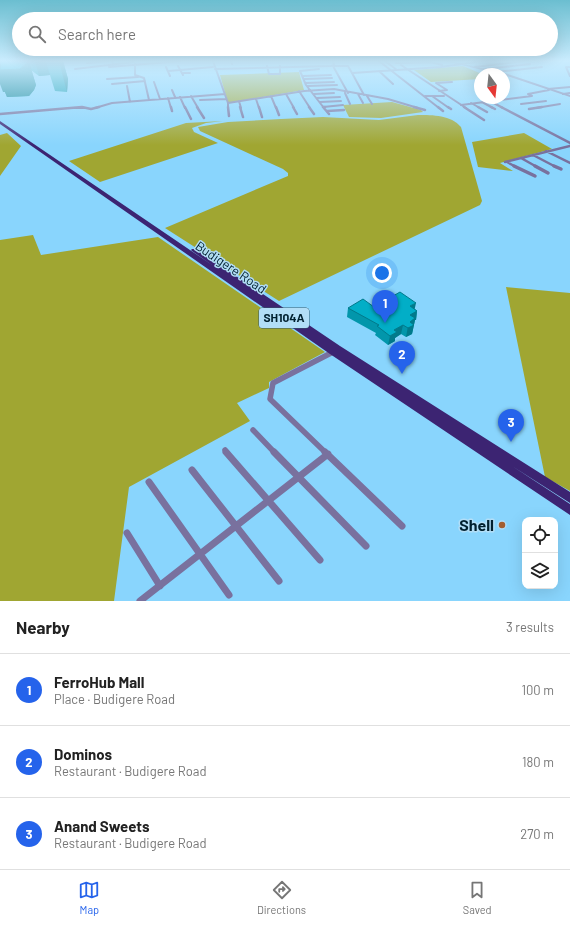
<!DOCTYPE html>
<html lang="en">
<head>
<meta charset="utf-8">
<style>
	body { margin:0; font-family:Barlow,sans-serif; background:#f2f2f2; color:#222 }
	.controls { position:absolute; right:12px; bottom:12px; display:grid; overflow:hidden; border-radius:8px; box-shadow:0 4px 16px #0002 }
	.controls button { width:36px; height:36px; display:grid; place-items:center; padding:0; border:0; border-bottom:1px solid #e0e0e0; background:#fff; color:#222; font:20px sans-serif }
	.compass { position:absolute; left:474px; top:68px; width:36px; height:36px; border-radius:50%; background:#fff; box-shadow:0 4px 16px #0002; rotate:165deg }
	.you { position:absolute; left:382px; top:273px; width:14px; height:14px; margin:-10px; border:3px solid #fff; border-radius:50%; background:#1a73e8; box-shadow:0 0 0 6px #1a73e833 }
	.badge { display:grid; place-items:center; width:26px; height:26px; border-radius:50%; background:#2563eb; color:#fff; font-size:13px; font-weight:700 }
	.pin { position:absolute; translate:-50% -33px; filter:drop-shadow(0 1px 2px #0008) }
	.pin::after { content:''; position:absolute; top:21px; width:14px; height:12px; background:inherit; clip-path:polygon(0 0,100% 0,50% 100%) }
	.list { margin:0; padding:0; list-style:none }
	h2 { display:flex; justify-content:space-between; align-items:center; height:52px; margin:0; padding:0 16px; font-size:17px }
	h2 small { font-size:13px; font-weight:400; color:#767676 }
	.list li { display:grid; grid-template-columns:26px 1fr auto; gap:12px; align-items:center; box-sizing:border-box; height:72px; padding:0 16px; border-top:1px solid #e0e0e0 }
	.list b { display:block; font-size:15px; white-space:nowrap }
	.list p { margin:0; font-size:13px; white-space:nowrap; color:#767676 }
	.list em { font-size:13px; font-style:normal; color:#767676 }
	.icon { flex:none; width:22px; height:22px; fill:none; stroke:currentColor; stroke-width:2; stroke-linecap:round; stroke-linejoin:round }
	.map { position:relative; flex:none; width:570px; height:601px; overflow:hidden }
	.search { position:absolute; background:#fff; box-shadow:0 4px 16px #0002; left:12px; right:12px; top:12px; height:44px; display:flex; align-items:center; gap:10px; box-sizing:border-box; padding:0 14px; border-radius:22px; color:#767676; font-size:15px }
	.sheet { height:268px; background:#fff }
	nav { display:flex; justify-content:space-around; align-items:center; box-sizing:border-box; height:56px; border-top:1px solid #e0e0e0; background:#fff; font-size:11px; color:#767676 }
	nav a { display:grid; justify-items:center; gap:2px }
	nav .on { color:#2563eb }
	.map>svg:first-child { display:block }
	.green { fill:#a0a632 }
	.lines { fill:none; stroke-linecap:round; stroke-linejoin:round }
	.minor-far4 { stroke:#79719e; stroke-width:2 }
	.minor-far3 { stroke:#79719e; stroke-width:2.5 }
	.minor-far2 { stroke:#79719e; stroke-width:3.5 }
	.minor-far1 { stroke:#79719e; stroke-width:5.5 }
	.minor { stroke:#79719e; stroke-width:7 }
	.tertiary { fill:#79719e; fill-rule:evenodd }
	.primary { fill:#3c2472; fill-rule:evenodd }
	.wall { fill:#0296ab }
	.shaded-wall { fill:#017a8b }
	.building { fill:#02aec7; stroke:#017a8b }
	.poi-dot { fill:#a35e30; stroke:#b2def7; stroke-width:1.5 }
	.labels { text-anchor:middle; stroke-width:3; stroke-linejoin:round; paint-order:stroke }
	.shield { fill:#b2def7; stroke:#35596b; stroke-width:1 }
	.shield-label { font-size:12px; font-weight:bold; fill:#00202f }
	.street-label { font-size:13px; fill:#00202f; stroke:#b2def7 }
	.near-poi-label { font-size:16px; font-weight:bold; fill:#00202f; stroke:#b2def7; text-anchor:end }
</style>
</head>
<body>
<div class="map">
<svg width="570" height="601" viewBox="0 0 570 601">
	<rect width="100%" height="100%" fill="#89d5fd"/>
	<path class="green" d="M463 66 482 74H480V79L431 82 414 70Z
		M299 72 304 90 228 103 220 75Z
		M392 102 421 110 423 112 381 118 349 117 343 105Z
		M418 115C433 115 451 115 461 127L482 201 480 205 279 301 165 228 288 176V173L283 169 200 131 198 127 228 122 281 119 323 117 379 120Z
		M223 121 206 123 192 128 194 132 218 143 100 182 69 161 186 123Z
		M7 133 21 146 0 176V135Z
		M524 133 552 149 500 163 513 171 478 167 472 142Z
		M33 235 41 255 158 237 325 352 269 382V388L237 403 250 421 129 487 114 601H0V240Z
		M506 287 570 293V491L545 477Z"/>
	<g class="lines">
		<path class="minor-far4" d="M112 61 113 64 109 67 180 61
			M213 61 228 103 304 91 334 89 388 99 418 108
			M231 61 232 64
			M379 61 439 108
			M385 61 397 70
			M87 63 108 61
			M396 63 431 62 442 65
			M135 64V75L144 78 149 100
			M401 65 466 108
			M178 66 183 75
			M267 66 269 74H280V66
			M333 66 348 93
			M333 66H348L352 73
			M166 67 170 76
			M475 67 524 61
			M570 67H566L570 76
			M75 69 134 62
			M215 69 331 66 334 65 333 61
			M319 69 300 71 306 85 324 108
			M484 69 530 64
			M168 71 213 67
			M379 71 393 84
			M496 72 542 67
			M182 73H190
			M302 76 331 75
			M107 79 138 77
			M304 79 332 78
			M154 82 160 99
			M305 83 334 82
			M112 84 145 81
			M127 86 130 102
			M307 86 337 85
			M548 89 570 87
			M172 90 175 97
			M299 91 310 108
			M439 91 447 90 436 83 452 82
			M345 93 350 104
			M286 94 294 108
			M314 94 334 93
			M358 94 363 103
			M563 94 570 93
			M364 95 352 73 441 67 482 61
			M191 96 198 108
			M271 96 276 108
			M367 96 372 104
			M425 96H444
			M432 96 449 108
			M180 97 185 108
			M168 98 171 108
			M317 98 340 97
			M256 99 259 108
			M200 100 226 99
			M239 101 241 108
			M490 101 503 108
			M320 102 341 101
			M482 102 493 108
			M228 103V108
			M471 103 480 108
			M521 104 546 101
			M461 105 532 96 528 94 549 90
			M323 107 343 105
			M72 108H86
			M95 108 112 103 225 94
			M536 108 560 104"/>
		<path class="minor-far3" d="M171 107 172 111
			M185 107 191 119
			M197 107 204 118
			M228 107 229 116
			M240 107 243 117
			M259 107 262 117
			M276 107 279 115
			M293 107 297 114
			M309 107 314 114
			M323 107 329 114
			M323 107H325
			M414 107 425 110
			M438 107 443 111
			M448 107 451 109
			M464 107 484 120
			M478 107 487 112
			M491 107 495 109
			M501 107 570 143
			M529 109 542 107
			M327 111 344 110
			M0 114 82 107 91 109 99 107
			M546 151 570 163
			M533 155 556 167
			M521 158 537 167
			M505 162 570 146
			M507 162 516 167"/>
		<path class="minor-far2" d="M514 166 535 176
			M535 166 548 173
			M554 166 561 169"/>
		<path class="minor-far1" d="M253 430 275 453
			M225 450 227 453
			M326 453 270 399 273 383 333 352"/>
		<path class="minor" d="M226 452 320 560
			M274 452 366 546
			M325 452 402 526
			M192 470 279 581
			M149 482 229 595
			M127 533 160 586
			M140 601 328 454"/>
		<path class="tertiary" d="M445 61H448L505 73 570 95V97L504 75V74H499Z"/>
		<path class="primary" d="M0 121 215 267 192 251 191 250 192 249H196L340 346 570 492V503L512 466 570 504V515L330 354 0 124Z"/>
	</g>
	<path class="wall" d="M6 61H63L68 79 67 92 55 91 50 75 39 76 31 70 30 67 36 85 34 90 29 96 7 97 5 92H3Z
		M348 308 415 309 417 311 416 320H415L412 334 406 337 401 334 395 338V341L388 345 375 335 376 333 347 317Z"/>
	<path class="shaded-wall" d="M29 61 36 85 34 90 29 96 7 97 5 92H3L0 84V65Z
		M35 61H46L50 75 39 76Z
		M59 61H63L68 79 67 92Z
		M416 303 414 312 410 306Z
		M417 311 416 320H415L412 334 406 337 410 315Z
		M403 325 401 334 395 338V341L388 345 390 336 394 330Z"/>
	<path class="building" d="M0 61H28L27 63 20 69 0 70V67L1 65H0Z
		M400 292 416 303 410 306 417 311 410 315 415 318 410 322 414 325 408 328 403 325 394 330 397 332 390 336 377 326 379 325 348 308 363 299 374 307Z"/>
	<linearGradient id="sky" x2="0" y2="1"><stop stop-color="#6bbed0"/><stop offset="0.42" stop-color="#caecfe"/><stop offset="1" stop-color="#caecfe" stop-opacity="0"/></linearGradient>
	<rect width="570" height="145" fill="url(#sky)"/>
	<circle class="poi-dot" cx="502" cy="525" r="4"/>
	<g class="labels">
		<rect class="shield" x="259" y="308" width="50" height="20" rx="3"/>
		<g class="shield-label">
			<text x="284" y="322">SH104A</text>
		</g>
		<g class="street-label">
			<text transform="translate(231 267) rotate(34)" y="5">Budigere Road</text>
		</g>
		<g class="near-poi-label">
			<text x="494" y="531">Shell</text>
		</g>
	</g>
</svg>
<div class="controls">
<button><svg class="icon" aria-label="locate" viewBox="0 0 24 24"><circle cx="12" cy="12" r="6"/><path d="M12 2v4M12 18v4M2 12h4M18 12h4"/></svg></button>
<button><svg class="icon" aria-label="layers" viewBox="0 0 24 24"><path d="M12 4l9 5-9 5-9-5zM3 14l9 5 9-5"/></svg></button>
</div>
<svg class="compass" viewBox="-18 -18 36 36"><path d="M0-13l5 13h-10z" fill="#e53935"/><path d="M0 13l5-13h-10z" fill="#767676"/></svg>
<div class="you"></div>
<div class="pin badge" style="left:385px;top:323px">1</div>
<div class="pin badge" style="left:402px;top:374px">2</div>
<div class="pin badge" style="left:511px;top:442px">3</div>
<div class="search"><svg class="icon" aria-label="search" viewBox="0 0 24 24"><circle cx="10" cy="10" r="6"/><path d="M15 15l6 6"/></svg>Search here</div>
</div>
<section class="sheet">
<h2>Nearby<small>3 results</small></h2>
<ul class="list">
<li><span class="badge">1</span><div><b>FerroHub Mall</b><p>Place · Budigere Road</p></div><em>100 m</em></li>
<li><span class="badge">2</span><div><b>Dominos</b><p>Restaurant · Budigere Road</p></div><em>180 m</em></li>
<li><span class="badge">3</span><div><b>Anand Sweets</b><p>Restaurant · Budigere Road</p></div><em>270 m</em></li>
</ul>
</section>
<nav>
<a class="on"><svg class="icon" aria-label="map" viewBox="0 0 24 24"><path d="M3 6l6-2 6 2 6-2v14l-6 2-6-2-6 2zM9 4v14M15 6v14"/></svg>Map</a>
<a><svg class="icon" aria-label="directions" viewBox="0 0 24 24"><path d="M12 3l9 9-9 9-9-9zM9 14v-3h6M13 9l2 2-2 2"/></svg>Directions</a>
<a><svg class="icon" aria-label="saved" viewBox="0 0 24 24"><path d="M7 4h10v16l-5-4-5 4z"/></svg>Saved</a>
</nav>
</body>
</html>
